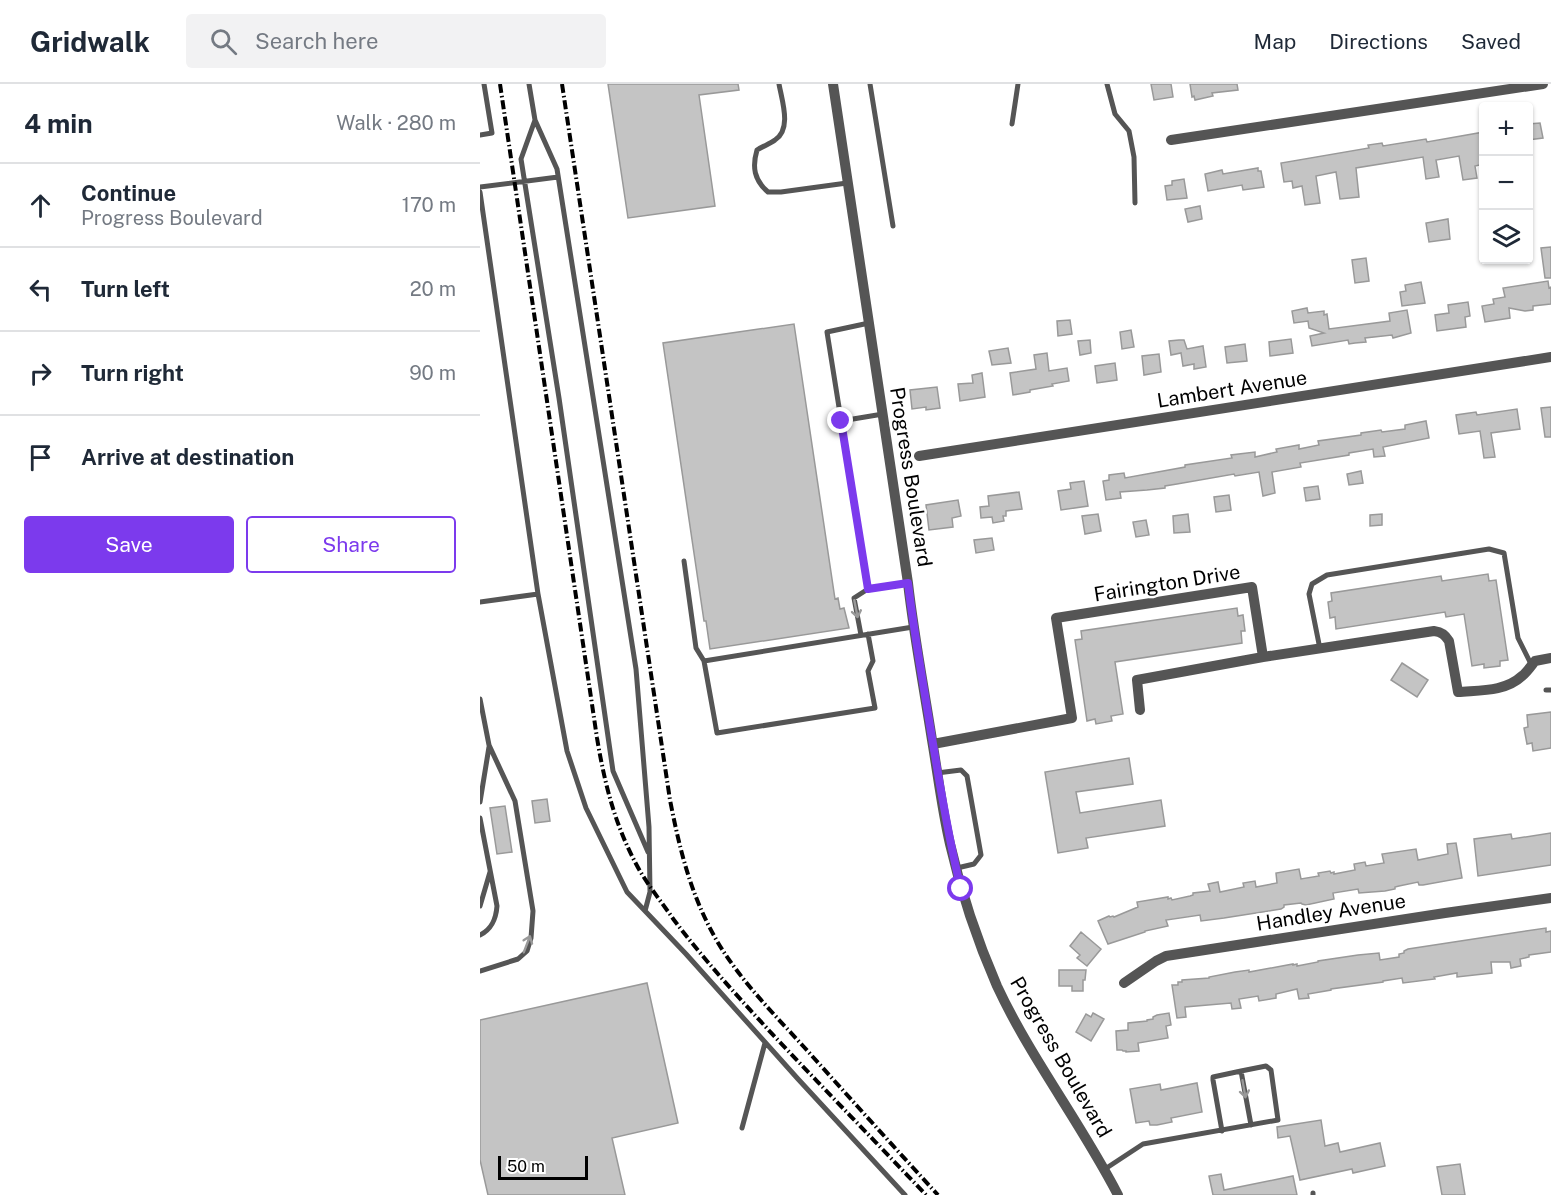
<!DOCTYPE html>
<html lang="en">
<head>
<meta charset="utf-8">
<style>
	body { margin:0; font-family:"Public Sans",sans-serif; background:#f2f2f3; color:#1f2937 }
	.controls { position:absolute; right:18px; top:18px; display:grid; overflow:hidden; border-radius:6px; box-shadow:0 2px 4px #0004 }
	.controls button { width:54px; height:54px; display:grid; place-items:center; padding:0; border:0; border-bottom:2px solid #e0e1e3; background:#fff; color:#1f2937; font:30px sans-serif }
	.scale { position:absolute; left:18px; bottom:15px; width:90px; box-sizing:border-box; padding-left:6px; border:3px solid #000; border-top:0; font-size:16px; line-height:21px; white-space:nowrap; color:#000; -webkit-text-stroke:4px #fff; paint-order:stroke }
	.stop { position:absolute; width:18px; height:18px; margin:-14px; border:4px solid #7c3aed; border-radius:50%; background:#fff }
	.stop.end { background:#7c3aed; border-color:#fff; box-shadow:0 2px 6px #0008 }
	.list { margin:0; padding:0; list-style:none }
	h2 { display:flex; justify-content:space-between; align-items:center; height:78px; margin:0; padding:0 24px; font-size:26px }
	h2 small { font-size:20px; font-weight:400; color:#747a83 }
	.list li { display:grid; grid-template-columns:39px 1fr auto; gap:18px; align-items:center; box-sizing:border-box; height:84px; padding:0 24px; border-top:2px solid #e0e1e3 }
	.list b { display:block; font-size:22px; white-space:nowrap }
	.list p { margin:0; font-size:20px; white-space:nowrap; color:#747a83 }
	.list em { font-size:20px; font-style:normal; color:#747a83 }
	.actions { display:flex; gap:12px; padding:18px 24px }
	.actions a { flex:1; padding:14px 0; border:2px solid #7c3aed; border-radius:6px; text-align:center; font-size:21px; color:#7c3aed }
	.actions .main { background:#7c3aed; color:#fff }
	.icon { flex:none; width:33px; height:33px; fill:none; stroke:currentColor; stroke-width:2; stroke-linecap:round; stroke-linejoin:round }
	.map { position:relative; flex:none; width:1071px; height:1111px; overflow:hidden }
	header { display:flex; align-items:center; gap:36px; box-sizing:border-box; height:84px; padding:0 30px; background:#fff; border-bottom:2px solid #e0e1e3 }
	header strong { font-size:28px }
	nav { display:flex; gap:33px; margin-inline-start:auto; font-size:21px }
	.search { width:420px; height:54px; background:#f2f2f3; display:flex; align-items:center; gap:15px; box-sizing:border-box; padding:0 21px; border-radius:6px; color:#747a83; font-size:22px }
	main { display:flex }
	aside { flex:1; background:#fff }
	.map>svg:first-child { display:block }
	.building { fill:#c4c4c4; stroke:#999; stroke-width:1.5 }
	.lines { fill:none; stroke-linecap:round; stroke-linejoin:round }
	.lane { stroke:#555; stroke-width:5 }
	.street { stroke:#555; stroke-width:10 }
	.rail { stroke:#000; stroke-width:4; stroke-dasharray:9 3 1.5 3; stroke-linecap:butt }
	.oneway { stroke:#999 }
	.route { stroke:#7c3aed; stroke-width:8 }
	.labels { text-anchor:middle; stroke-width:5; stroke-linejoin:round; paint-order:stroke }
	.street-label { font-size:20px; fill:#000; stroke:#fff }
</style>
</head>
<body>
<header>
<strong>Gridwalk</strong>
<div class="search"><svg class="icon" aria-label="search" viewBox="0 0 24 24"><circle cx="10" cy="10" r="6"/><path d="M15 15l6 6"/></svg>Search here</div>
<nav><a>Map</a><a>Directions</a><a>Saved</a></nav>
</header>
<main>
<aside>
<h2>4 min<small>Walk · 280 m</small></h2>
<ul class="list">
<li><svg class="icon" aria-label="ahead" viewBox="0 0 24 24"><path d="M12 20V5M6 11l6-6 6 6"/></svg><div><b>Continue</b><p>Progress Boulevard</p></div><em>170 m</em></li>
<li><svg class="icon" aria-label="left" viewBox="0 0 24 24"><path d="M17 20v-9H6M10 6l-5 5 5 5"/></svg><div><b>Turn left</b></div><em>20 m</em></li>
<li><svg class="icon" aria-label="right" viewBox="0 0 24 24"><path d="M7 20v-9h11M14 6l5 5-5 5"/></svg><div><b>Turn right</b></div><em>90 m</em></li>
<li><svg class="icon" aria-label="arrive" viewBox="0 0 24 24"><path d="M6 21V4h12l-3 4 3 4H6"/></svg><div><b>Arrive at destination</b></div></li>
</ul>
<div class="actions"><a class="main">Save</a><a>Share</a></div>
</aside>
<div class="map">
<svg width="1071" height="1111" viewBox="0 0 1071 1111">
	<rect width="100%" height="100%" fill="#fff"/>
	<path class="building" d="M128 0H258L259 6 219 11 235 122 148 134Z
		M671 0H691L693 13 674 16Z
		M710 0H757L758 6 732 9 733 12 715 16 714 12 712 13Z
		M1060 39 1063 54 1048 56V40Z
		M1004 48V80L995 82 997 94 983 96 979 72 956 76 959 93 946 95 943 73 913 78 876 84 879 113 860 115 856 88 836 92 840 119 825 121 822 102 813 104 812 97 804 98 801 79 889 64 888 61 902 59 903 62 946 55 947 58Z
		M778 84V87H781L784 103 763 106 762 101 728 107 725 90 742 86 743 90Z
		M704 95 707 114 687 116 685 102 692 101V97Z
		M720 122 722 135 708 138 705 125Z
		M968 135 970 155 949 158 946 139Z
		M1071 163V194H1065L1061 164Z
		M886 174 889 197 875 199 872 176Z
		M1068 197 1069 204 1071 203V220L1053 222V226L1045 227 1029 224 1030 234 1005 238 1002 222 1014 220 1013 215 1025 213 1023 204Z
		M941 198 945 219 922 222 920 208 926 207 925 201Z
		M988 218 990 232 985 233 986 243 957 247 955 231 969 229 968 221Z
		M827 224 828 229 844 227V231L847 230 849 245 910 237 909 229 927 226 931 249 913 254 912 251 885 254 886 258 875 259 869 260 868 256 832 262 830 252 844 249 829 244 828 237 814 239 812 227Z
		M590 236 592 250 578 252 577 237Z
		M314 240 355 515 358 514 360 525 364 524 369 544 230 565 226 537H224L183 259Z
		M651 246 654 263 642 265 640 248Z
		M811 255 813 269 790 272 789 258Z
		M610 256 611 269 600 271 598 257Z
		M699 256H704L707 265 723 262 726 283 714 285V280L703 282 701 269 691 271 689 257Z
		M765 260 767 277 747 279 745 263Z
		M528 264 531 279 512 281 509 267Z
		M567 269 569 287 587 284 589 297 572 300 573 302 550 306V308L533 311 530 289 556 285 554 271Z
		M679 270 681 288 664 291 662 272Z
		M635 279 637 296 617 299 615 282Z
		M502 289 505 313 480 317 478 300 493 299 492 291Z
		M457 303 460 324 446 326V323L432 325 430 306Z
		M1071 323V353H1065L1061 324Z
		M1037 325 1040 345 1011 349 1015 373 1004 374 1000 347 979 350 976 331 996 328 997 331Z
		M946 337 949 354 903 363 905 372 894 373 893 365 869 369V371L820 379 821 383 792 388 795 409 783 412 779 388 755 392 754 390 697 400 685 402V404L667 406 640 408 641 414 626 416 623 397 629 396V391L644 389 645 394 705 383V381L752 374 751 371 775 368V373L797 368 796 365 819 361V365L839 361 838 357 881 351V349L901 346 902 348 925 345V341Z
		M881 387 883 399 869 401 867 390Z
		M604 397 608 422 581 426 578 407 591 405 590 399Z
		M838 402 840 415 826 417 824 404Z
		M539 408 542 425 526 427V432H523L524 437 513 439 512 433 501 434 500 423 509 422 508 412Z
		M749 411 751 426 736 428 734 413Z
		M478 416 481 432 472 434 473 443 449 446 446 421Z
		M618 430 621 447 605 450 602 432Z
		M708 430 710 448 694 449 693 432Z
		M902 430V441L890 442V431Z
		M666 436 669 451 656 453 653 438Z
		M512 454 514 466 496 469 494 456Z
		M1008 490 1009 497 1016 496 1028 576 1020 577V582L1004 584V580L992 582 984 530 966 533 965 528 856 545 855 533 850 534 848 518 852 517 851 509 961 492 962 497Z
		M757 524 758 532 763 531 765 547H761L762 559 635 578 643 630 631 632 632 637 616 640 615 635 607 637 595 556 602 555 601 547Z
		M922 579 948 596 937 613 911 596Z
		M1071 628V664L1053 667 1052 659 1047 660 1044 644 1048 643 1047 631Z
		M649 674 653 700 596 708 600 729 681 716 685 742 606 754 608 764 578 769 565 688Z
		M67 715 70 737 55 739 52 717Z
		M25 722 32 768 17 770 10 724Z
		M1071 749V781L998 792 994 755 1031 750 1032 755Z
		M976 759 982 794 943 801H939L938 798 919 802 915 803V805L905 807 879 809 878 805 853 809 854 815 826 821 822 820 821 819 804 821V823L801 825 744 834 721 837 720 831 686 836 688 842 665 847V848L628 860 618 837 629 832 630 833 633 832 634 833 658 823 657 818 688 813V815L691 814 692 816 710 812 713 811V809L730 807 728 800 738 798 740 808 764 803 763 799 775 797 776 803 797 799 796 789 819 785 821 795 839 792 838 789 850 787 851 789 854 788V790L875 786 874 780 885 778 886 782 904 779 902 770 936 765 938 776 968 770 967 760Z
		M1066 844V848L1071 847V868L1049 871V873L1040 875 1041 882 1031 884 1030 878H1011L1012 889 977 893V889L954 893 955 895 923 899 922 894 903 897V898L851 905V906L828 910 829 914 819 915 817 905 796 910V914L779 917 778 912 759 915 761 924 752 925 751 919 705 923 706 933 697 934 692 901H698V898H702V896L729 894V893L755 888 769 886V888L813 880V881L817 880V882L838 878V877L878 871 899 869 900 876 919 873V870L924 869V867L928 865Z
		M601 848 621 865 607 882 597 874 600 871 590 862Z
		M579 886H606L605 896H603V907H592V902H579Z
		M167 899 198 1039 132 1054 145 1111H8L0 1076V936Z
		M613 929 624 935 611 957 596 948 606 930 611 933Z
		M689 929 691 941 686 942 688 954 658 959 659 967 646 968V967H643L642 966H637L636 947 648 946V939L667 937V936L673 935V933L677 931Z
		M717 999 722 1028 691 1034 692 1038 677 1041H670L669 1037 656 1039 650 1005 680 1000 681 1006Z
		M841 1036 845 1062 858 1059 860 1068 900 1059 905 1082 873 1089 872 1085 820 1096 810 1052 798 1054 797 1043Z
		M980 1080 985 1111H962L957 1083Z
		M741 1090 744 1106 813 1092 817 1111H733L729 1092Z"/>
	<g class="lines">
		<path class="lane" d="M49 0 55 36 77 85 156 585 169 743 170 808 165 827
			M299 0C302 17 312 45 295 56 290 60 283 62 277 66 272 83 274 96 288 108H301L367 99
			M390 0 413 142
			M627 0 635 30 649 47 654 73 655 119
			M55 36 41 75 79 314 133 687 168 768
			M532 40 538 0
			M0 51 12 49 4 0
			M0 103 78 93
			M0 108 58 510
			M389 239 347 248 388 505 427 499
			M361 337 403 330
			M204 477 216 564 224 577
			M0 518 58 510 87 667 106 724 147 808 206 870 318 995 425 1111
			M388 550 393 577 388 587 395 624 237 649 224 577 433 543
			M381 551 374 514 388 505
			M840 565 829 510 832 500 847 491 1009 465 1024 469 1038 554 1051 580
			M1066 606H1071
			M0 615 9 661 35 717 53 827 51 854 47 867 38 875 0 887
			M457 689 481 686 487 692 501 771 494 780 477 784
			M0 718 9 663
			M0 734 17 822C16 835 12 845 0 851
			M0 822 10 788
			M262 1044 285 959
			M742 1047 733 996V993L761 987
			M625 1085 663 1060 798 1036 791 986 786 982 761 987 771 1041
			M833 1109V1111"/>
		<path class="street" d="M353 0 428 499C434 552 444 604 452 656 458 691 462 726 470 760 481 808 497 856 517 902 551 975 601 1039 638 1111
			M691 56 1063 0
			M439 372 1071 273
			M660 626 657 596 783 573
			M453 660 592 634 576 534 772 503 783 573 954 547C962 548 965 551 969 557L978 608C999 606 1025 608 1042 592 1047 588 1051 582 1055 577L1071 574
			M644 899 676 877 686 872 965 829 1071 814"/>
		<path class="rail" d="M20 0 117 654C125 702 136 745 160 787 170 804 183 820 194 836 225 877 260 915 295 953 345 1006 396 1058 446 1111
			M82 0 190 716C200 767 211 812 237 857 260 896 293 929 324 963 368 1012 413 1062 458 1111"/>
	</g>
	<defs><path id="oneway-shaft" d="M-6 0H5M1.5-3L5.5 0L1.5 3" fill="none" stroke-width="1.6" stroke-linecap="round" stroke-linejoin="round" transform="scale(1.5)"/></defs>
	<g class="oneway">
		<use href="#oneway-shaft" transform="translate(376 525) rotate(79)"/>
		<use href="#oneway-shaft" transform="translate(47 860) rotate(-69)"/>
		<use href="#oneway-shaft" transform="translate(764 1005) rotate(80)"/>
	</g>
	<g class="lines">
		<path class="route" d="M361 337 388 505 428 499C434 549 443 598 451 648 460 701 468 753 481 805"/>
	</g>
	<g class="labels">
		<g class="street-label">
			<text transform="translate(752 305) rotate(-9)" y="7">Lambert Avenue</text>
			<text transform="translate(431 393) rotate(81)" y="7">Progress Boulevard</text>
			<text transform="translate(687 499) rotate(-9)" y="7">Fairington Drive</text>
			<text transform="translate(851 828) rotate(-9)" y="7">Handley Avenue</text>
			<text transform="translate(581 973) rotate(60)" y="7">Progress Boulevard</text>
		</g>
	</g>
</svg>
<div class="controls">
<button>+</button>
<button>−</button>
<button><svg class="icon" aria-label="layers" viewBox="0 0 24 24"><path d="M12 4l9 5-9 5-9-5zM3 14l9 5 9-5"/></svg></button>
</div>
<div class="scale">50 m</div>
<div class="stop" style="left:481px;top:805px"></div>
<div class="stop end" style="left:361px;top:337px"></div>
</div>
</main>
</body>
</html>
